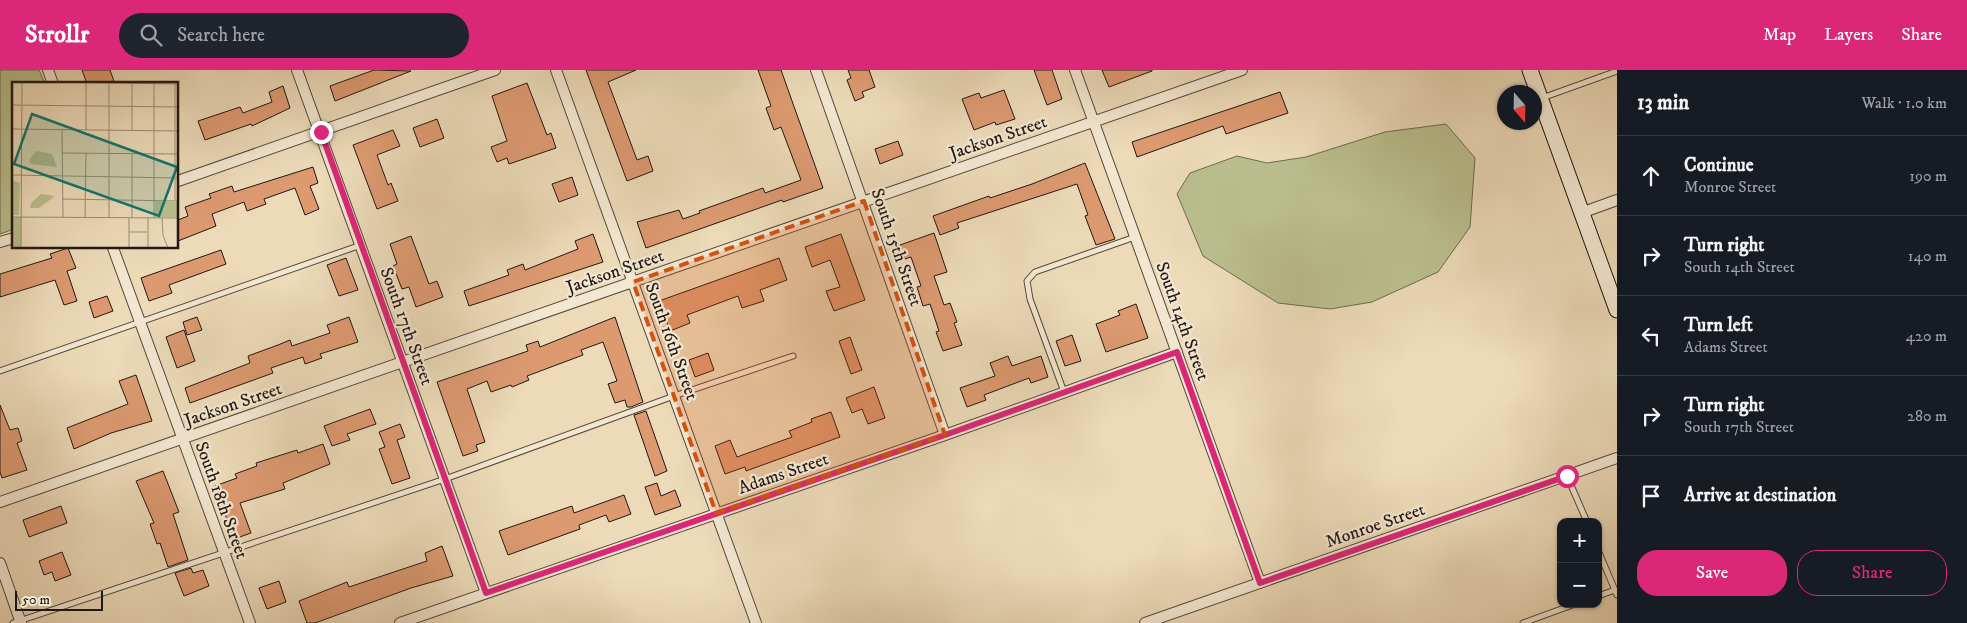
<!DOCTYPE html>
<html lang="en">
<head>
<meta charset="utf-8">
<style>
	body { margin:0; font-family:"IM FELL DW Pica",serif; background:#20242c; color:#f1f3f6 }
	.controls { position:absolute; right:15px; bottom:15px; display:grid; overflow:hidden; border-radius:10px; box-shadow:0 1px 4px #0004 }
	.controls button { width:45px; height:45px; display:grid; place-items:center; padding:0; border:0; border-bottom:1px solid #363941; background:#171b24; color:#f1f3f6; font:25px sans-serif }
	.compass { position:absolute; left:1497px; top:15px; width:45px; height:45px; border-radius:50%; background:#171b24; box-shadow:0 1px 4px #0004; rotate:160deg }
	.scale { position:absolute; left:15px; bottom:12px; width:88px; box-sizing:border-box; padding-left:5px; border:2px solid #231712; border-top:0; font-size:14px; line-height:18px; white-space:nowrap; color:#231712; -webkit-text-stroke:4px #f3e7d1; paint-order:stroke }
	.stop { position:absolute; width:15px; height:15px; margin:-11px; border:4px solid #db2777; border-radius:50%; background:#fff }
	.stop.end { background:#db2777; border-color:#fff; box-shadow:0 1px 5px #0008 }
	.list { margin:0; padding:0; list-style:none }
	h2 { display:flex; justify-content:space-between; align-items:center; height:65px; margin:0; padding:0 20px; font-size:21px }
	h2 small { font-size:16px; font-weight:400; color:#9ea1a6 }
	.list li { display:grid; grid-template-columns:32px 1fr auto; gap:15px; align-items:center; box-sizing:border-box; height:80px; padding:0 20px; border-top:1px solid #363941 }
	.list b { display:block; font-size:19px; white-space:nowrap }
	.list p { margin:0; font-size:16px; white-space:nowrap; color:#9ea1a6 }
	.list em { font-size:16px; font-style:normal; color:#9ea1a6 }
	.actions { display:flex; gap:10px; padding:15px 20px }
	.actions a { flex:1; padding:11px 0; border:1px solid #db2777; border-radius:20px; text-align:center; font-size:18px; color:#db2777 }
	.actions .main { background:#db2777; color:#fff }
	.icon { flex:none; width:28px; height:28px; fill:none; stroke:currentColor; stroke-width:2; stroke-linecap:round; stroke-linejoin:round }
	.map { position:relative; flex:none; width:1617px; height:553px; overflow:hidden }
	header { display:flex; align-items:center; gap:30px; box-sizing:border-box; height:70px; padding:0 25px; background:#db2777; color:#fff }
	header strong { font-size:24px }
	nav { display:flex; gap:28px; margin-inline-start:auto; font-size:18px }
	.search { width:350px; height:45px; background:#20242c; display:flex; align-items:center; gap:12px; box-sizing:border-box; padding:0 18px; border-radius:28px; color:#9ea1a6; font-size:19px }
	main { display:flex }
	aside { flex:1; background:#171b24 }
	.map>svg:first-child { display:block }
	.green { fill:#babe8d; stroke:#6e6a50 }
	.building { fill:#dd9a71; stroke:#231712 }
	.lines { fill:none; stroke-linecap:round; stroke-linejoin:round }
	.lane-casing { stroke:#55483c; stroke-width:7 }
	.street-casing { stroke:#55483c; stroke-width:12 }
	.secondary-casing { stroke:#231712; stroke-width:17 }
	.lane { stroke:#f3e7d1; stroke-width:5 }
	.street { stroke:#f3e7d1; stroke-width:10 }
	.secondary { stroke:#f3e7d1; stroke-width:15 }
	.route { stroke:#db2777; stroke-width:6 }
	.marked { fill:#d4520d; fill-opacity:0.2; stroke:#d4520d; stroke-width:4; stroke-dasharray:10 6; stroke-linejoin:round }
	.labels { text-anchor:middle; stroke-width:4.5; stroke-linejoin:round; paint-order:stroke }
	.street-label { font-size:18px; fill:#231712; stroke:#f3e7d1 }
	.inset-road { fill:none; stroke:#9c8c76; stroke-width:1 }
	.view { fill:#0f766e; fill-opacity:0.15; stroke:#0f766e; stroke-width:2.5 }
	.inset-edge { fill:none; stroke:#231712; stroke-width:2.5 }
</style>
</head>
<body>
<header>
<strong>Strollr</strong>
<div class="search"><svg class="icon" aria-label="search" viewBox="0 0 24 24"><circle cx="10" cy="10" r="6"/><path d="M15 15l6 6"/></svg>Search here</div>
<nav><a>Map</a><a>Layers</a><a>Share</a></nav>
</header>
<main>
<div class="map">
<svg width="1617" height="553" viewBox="0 0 1617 553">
	<rect width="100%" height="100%" fill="#ecdab8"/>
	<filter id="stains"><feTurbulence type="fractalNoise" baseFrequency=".004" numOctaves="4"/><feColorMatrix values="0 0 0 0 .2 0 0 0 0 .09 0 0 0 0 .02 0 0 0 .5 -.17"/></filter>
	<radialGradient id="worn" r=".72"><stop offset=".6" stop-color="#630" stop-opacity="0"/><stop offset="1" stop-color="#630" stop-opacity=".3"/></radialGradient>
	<path class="green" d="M0 0H39L45 14H14V159L0 164Z
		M1446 54 1475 88 1470 157 1438 202 1372 232 1330 239 1278 233 1203 186 1177 124 1190 103 1237 86 1267 93 1306 87 1385 62Z"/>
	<path class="building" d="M82 0H110L115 14H87Z
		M374 0 411 1 335 31 330 16Z
		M586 0H636L608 12 637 90 648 86 653 101 627 111Z
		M758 0H781L823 118 783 132 782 130 646 178 637 152 679 140 683 149 700 143 699 141 763 118 765 123 801 110 781 57 774 60 766 38 771 36Z
		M848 0H869L875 17 862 22 864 27 855 31 847 10 851 8Z
		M1034 0H1052L1062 29 1047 35Z
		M1102 0H1152V1L1109 17Z
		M527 13 547 65 551 63 556 78 509 94 507 88 497 92 491 77 507 71 492 26Z
		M283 16 290 38 252 56 251 54 205 70 198 51 240 37 243 43 272 32 269 22Z
		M1004 20 1015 49 996 55 995 52 974 60 962 29 979 23 981 28Z
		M1280 22 1288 43 1226 64 1223 56 1137 87 1132 72Z
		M437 49 444 68 420 77 413 58Z
		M393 60 400 76 377 85 388 115 391 113 398 131 377 139 353 75Z
		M898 71 903 85 880 94 875 79Z
		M1085 93 1115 169 1096 175 1085 146 1088 145 1077 114 957 153 959 158 940 165 933 146 989 126 990 128 1032 114Z
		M313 97 318 113 310 116 319 139 305 145 295 118 264 129 266 134 247 141 244 132 212 144 216 156 178 171V150L188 146 185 137 211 128 209 124 232 116 234 122Z
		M572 107 578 125 559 132 552 114Z
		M934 163 947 202 934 206 944 235 950 233 957 252 954 253 962 275 943 281 936 262 939 261 930 234 923 236 917 217 921 216 911 187 905 189 900 175Z
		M593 164 603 192 469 236 464 221 509 205 507 200 523 194 525 200 578 179 575 171Z
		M841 164 865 230 834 241 826 221 840 217 830 190 812 197 805 177Z
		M411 166 429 214 437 211 443 227 416 237 409 217 402 219 393 196 397 194 390 174Z
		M68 178 76 198 67 201 77 231 64 235 55 210 0 227V204L52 188 50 184Z
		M221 180 226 194 169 215 172 223 149 231 141 208Z
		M346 188 358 220 339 226 327 195Z
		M779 188 787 210 760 220 764 231 742 238 738 226 687 245 690 253 670 261 659 231Z
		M107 226 113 241 94 248 89 232Z
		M1136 234 1148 268 1106 282 1096 254 1120 245 1118 241Z
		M197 247 202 260 187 265 183 252Z
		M349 247 358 272 320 284 322 288 305 294 303 287 271 298 273 303 190 333 185 318 250 293 248 286 278 275 290 270 292 276 330 263 327 255Z
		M615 247 643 332 631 337H627L625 330 615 333 608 314 617 311 603 272 581 280 583 285 527 306 529 310 512 317 511 315 491 322 487 311 467 319 485 372 476 375 478 381 463 386 437 312 528 281 526 275 538 271 540 277Z
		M184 260 195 291 177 298 166 267Z
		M1072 265 1081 291 1065 296 1056 271Z
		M850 267 862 300 851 304 839 271Z
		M708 283 714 300 695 307 689 290Z
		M1008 286 1012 296 1041 286 1048 307 1031 313 1029 308 984 325 986 330 967 337 960 318 995 306 990 293Z
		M136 305 152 351 111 363 74 379 67 358 128 334 119 311Z
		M874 317 885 348 868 354 862 339 852 343 846 328Z
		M0 335 10 360 18 358 22 371 17 373 27 400 2 408 0 402Z
		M370 339 376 354 347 364 350 370 332 376 324 356Z
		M646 341 667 401 655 406 634 345Z
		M831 342 840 367 746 401 745 397 725 404 715 376 730 370 737 387 792 367 789 361 812 352 811 349Z
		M400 354 405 367 397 370 410 408 392 414 379 379 385 377 379 362Z
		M323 374 330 394 283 413 285 419 240 433 251 463 234 469 215 416 237 408 235 404 257 396 256 393 297 380 298 383Z
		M163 401 179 442 173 444 188 490 168 497 160 473 157 474 150 454 154 453 136 411Z
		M657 413 661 426 675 420 681 436 655 445 645 417Z
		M624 425 631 444 609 452 606 445 579 455 580 459 508 485 499 461 572 436 574 443Z
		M61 436 67 453 29 467 23 450Z
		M442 476 453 506 411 518 315 553H307L299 531 347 512 349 517 427 491 425 483Z
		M62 482 71 505 55 511 52 502 44 505 39 491Z
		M191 498 193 503 203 500 209 516 184 526 175 503Z
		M279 511 286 532 267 539 259 518Z"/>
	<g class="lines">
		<g class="lane-casing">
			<path id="lane" d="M1542 28 1617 1
				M0 301 361 175
				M1064 322 1030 229 1027 211 1035 202 1135 167
				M1567 406 1587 452
				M1598 480 1617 525
				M1598 526 1615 520
				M13 553 445 409 674 326 793 286
				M1523 553 1575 534"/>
		</g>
		<g class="street-casing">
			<path id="street" d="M48 0 53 14
				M297 0 486 523
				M556 0 756 553
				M816 0 945 365
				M1075 0 1260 513
				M178 111 495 0
				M1581 143 1617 130
				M0 172 14 168
				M113 178 250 553
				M0 432 1242 0
				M0 493 21 553
				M400 553 945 365 1177 282
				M1145 553 1617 388"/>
		</g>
		<g class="secondary-casing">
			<path id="secondary" d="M1530 0 1617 240"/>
		</g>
		<use href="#lane" class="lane"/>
		<use href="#street" class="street"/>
		<use href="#secondary" class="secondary"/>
	</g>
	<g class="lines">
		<path class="route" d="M321 62 486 523 945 365 1177 282 1260 513 1567 406"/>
	</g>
	<path class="marked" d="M864 131 945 365 716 443 633 212Z"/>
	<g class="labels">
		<g class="street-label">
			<text transform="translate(998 67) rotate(-19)" y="6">Jackson Street</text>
			<text transform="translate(897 177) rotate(71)" y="6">South 15th Street</text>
			<text transform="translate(615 201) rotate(-19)" y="6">Jackson Street</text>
			<text transform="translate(1183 251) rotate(70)" y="6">South 14th Street</text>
			<text transform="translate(407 256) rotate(70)" y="6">South 17th Street</text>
			<text transform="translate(672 271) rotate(70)" y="6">South 16th Street</text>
			<text transform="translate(233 334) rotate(-19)" y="6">Jackson Street</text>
			<text transform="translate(783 403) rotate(-19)" y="6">Adams Street</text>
			<text transform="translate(222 430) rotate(70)" y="6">South 18th Street</text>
			<text transform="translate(1375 455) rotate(-19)" y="6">Monroe Street</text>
		</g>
	</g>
	<g transform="translate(12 12)">
		<rect width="166" height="166" fill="#ecdab8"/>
		<path d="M24 69 40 72 45 85 19 82 17 78ZM0 98 8 101 7 133H0ZM29 112 43 114 27 126H18L19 121ZM143 119 166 120V135H143ZM0 135H9V166H0Z" fill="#babe8d"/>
		<path class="inset-road" d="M43 0 167 2M142 0V136M0 23 167 25M0 47 167 49M50 47 51 135M74 48V0M120 48V0M50 71 167 72M120 72V136M0 93 167 96M50 117 167 119M163 119V0M0 135 167 136M73 135 74 71M97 135V0M136 136V166M150 136 151 153 156 166M117 150H135M9 166 10 0M117 166V136"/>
		<path class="view" d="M20 32 165 85 147 134 2 82Z"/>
		<rect width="166" height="166" class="inset-edge"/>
	</g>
	<rect width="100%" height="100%" filter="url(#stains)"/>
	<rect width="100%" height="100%" fill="url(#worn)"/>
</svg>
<div class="controls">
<button>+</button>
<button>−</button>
</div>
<svg class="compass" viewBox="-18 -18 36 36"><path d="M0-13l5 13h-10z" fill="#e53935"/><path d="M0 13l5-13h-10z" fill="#9ea1a6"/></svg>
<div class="scale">50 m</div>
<div class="stop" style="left:1567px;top:406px"></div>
<div class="stop end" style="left:321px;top:62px"></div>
</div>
<aside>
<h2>13 min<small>Walk · 1.0 km</small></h2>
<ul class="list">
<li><svg class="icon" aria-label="ahead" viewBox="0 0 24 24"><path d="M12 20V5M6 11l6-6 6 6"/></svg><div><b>Continue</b><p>Monroe Street</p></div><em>190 m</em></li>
<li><svg class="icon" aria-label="right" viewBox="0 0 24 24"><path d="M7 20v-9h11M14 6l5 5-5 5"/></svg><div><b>Turn right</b><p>South 14th Street</p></div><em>140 m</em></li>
<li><svg class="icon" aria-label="left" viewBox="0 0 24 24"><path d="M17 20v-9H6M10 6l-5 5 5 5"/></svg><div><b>Turn left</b><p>Adams Street</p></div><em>420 m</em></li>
<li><svg class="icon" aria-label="right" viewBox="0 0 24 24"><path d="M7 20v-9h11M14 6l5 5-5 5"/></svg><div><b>Turn right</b><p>South 17th Street</p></div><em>280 m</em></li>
<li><svg class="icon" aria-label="arrive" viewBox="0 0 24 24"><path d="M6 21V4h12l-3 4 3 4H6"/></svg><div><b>Arrive at destination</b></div></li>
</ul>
<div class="actions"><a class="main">Save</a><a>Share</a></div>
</aside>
</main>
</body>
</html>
